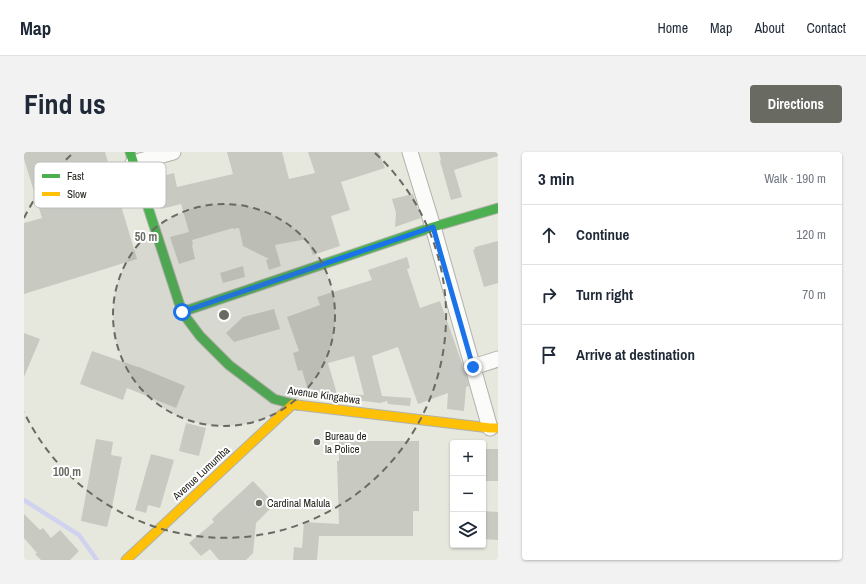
<!DOCTYPE html>
<html lang="en">
<head>
<meta charset="utf-8">
<style>
	body { margin:0; font-family:"Archivo Narrow",sans-serif; background:#f2f2f3; color:#1f2937 }
	.controls { position:absolute; right:12px; bottom:12px; display:grid; overflow:hidden; border-radius:4px; box-shadow:0 1px 3px #0004 }
	.controls button { width:36px; height:36px; display:grid; place-items:center; padding:0; border:0; border-bottom:1px solid #e0e1e3; background:#fff; color:#1f2937; font:20px sans-serif }
	.stop { position:absolute; width:12px; height:12px; margin:-9px; border:3px solid #1a73e8; border-radius:50%; background:#fff }
	.stop.end { background:#1a73e8; border-color:#fff; box-shadow:0 1px 4px #0008 }
	.list { margin:0; padding:0; list-style:none }
	h2 { display:flex; justify-content:space-between; align-items:center; height:52px; margin:0; padding:0 16px; font-size:17px }
	h2 small { font-size:13px; font-weight:400; color:#747a83 }
	.list li { display:grid; grid-template-columns:26px 1fr auto; gap:12px; align-items:center; box-sizing:border-box; height:60px; padding:0 16px; border-top:1px solid #e0e1e3 }
	.list b { display:block; font-size:15px; white-space:nowrap }
	.list em { font-size:13px; font-style:normal; color:#747a83 }
	.icon { flex:none; width:22px; height:22px; fill:none; stroke:currentColor; stroke-width:2; stroke-linecap:round; stroke-linejoin:round }
	.map { position:relative; flex:none; width:474px; height:408px; overflow:hidden; border-radius:4px }
	header { display:flex; align-items:center; gap:24px; box-sizing:border-box; height:56px; padding:0 20px; background:#fff; border-bottom:1px solid #e0e1e3 }
	header strong { font-size:19px }
	nav { display:flex; gap:22px; margin-inline-start:auto; font-size:14px }
	.intro { display:flex; align-items:center; justify-content:space-between; box-sizing:border-box; height:96px; padding:0 24px }
	h1 { margin:0; font-size:28px }
	.button { padding:10px 18px; border-radius:4px; background:#696a62; color:#fff; font-size:14px; font-weight:700 }
	main { display:flex; gap:24px; padding:0 24px }
	aside { flex:1; background:#fff; border-radius:4px; box-shadow:0 1px 3px #0004 }
	.map>svg:first-child { display:block }
	.lines { fill:none; stroke-linecap:round; stroke-linejoin:round }
	.stream { stroke:#d0d2f0; stroke-width:4.5 }
	.building { fill:#c8c9c1; fill-rule:evenodd }
	.street-casing { stroke:#b1b2aa; stroke-width:17 }
	.fast-casing { stroke:#b1b2aa; stroke-width:11 }
	.slow-casing { stroke:#b1b2aa; stroke-width:11 }
	.street { stroke:#fbfcfa; stroke-width:15 }
	.fast { stroke:#4caf50; stroke-width:9 }
	.slow { stroke:#ffc107; stroke-width:9 }
	.route { stroke:#1a73e8; stroke-width:5 }
	.ring { fill:none; stroke:#696a62; stroke-width:2; stroke-dasharray:7 5 }
	.poi-dot { fill:#696a62; stroke:#fff; stroke-width:1.5 }
	.labels { text-anchor:middle; stroke-width:4; stroke-linejoin:round; paint-order:stroke }
	.street-label { font-size:11px; fill:#25261f; stroke:#fff }
	.poi-label { font-size:11px; fill:#25261f; stroke:#fff; text-anchor:start }
	.key { fill:#fff; stroke:#bebebc; stroke-width:1 }
	.key-label { font-size:11px; fill:#25261f }
	.centre { fill:#696a62; stroke:#fff; stroke-width:2 }
	.ring-label { font-size:12px; text-anchor:middle; font-weight:bold; fill:#696a62; stroke:#fff; stroke-width:4; stroke-linejoin:round; paint-order:stroke }
</style>
</head>
<body>
<header>
<strong>Map</strong>
<nav><a>Home</a><a>Map</a><a>About</a><a>Contact</a></nav>
</header>
<div class="intro"><h1>Find us</h1><a class="button">Directions</a></div>
<main>
<div class="map">
<svg width="474" height="408" viewBox="0 0 474 408">
	<rect width="100%" height="100%" fill="#e6e8de"/>
	<g class="lines">
		<path class="stream" d="M0 348 55 383 73 408"/>
	</g>
	<path class="building" d="M0 0H81L113 107 0 142V71L18 66 0 7Z
		M203 0H258L265 27 291 21 284 0H355L361 16 317 30 326 58 307 64 316 94 289 103 283 87 251 93 257 114 245 118 242 108 245 107 219 94 215 76 209 77V76L168 88 169 93H168L171 107 155 112 146 85 165 80 157 52 137 57 127 27 150 21 153 35 209 22Z
		M415 0H474V4L430 18 438 45 427 48 416 9 417 8Z
		M389 42 397 66 371 75 372 61 368 47Z
		M474 89V131L460 135 449 98 451 97V95Z
		M383 105 386 116 383 117 396 156 416 149 440 217 445 234 442 235 440 259 423 257 424 241 394 252 374 195 348 204 358 244 387 246 386 254 364 252 363 249 356 251 291 243V240L285 242 278 218 274 219 269 201 275 199 263 165 296 153 293 145 348 128 344 118ZM330 204 340 243 313 242 304 211Z
		M219 114 221 125 199 131 196 121Z
		M250 157 256 177 210 190 202 181 219 165Z
		M0 181 16 187 0 225Z
		M68 199 114 215H115L161 234 152 256 103 236 99 248 56 232Z
		M162 271 182 276 175 304 155 299Z
		M72 287 89 290 87 303 98 305 88 355 83 375 57 369Z
		M315 289H395V359H389V384H295L293 408H269L270 395 278 396 280 370 315 372 313 309H315Z
		M459 297H474V329H459Z
		M127 302 150 308 136 356 124 353 122 361 111 358Z
		M229 329 251 352 232 371 229 401 222 408H195L186 397 177 404 165 391 190 370 188 367Z
		M459 359 474 360V388L459 387Z
		M0 362 16 378 19 376 27 386 36 378 55 399 46 408H17L11 402 13 401 0 386Z"/>
	<g class="lines">
		<g class="street-casing">
			<path id="street" d="M386 0 409 75 466 276
				M109 11 149 0
				M449 215 474 207"/>
		</g>
		<g class="fast-casing">
			<path id="fast" d="M106 0 158 160 176 184 205 213 250 247 273 253
				M158 160 409 75 474 56"/>
		</g>
		<g class="slow-casing">
			<path id="slow" d="M273 253 466 276H474
				M102 408 269 252"/>
		</g>
		<use href="#street" class="street"/>
		<use href="#fast" class="fast"/>
		<use href="#slow" class="slow"/>
	</g>
	<g class="lines">
		<path class="route" d="M158 160 409 75 449 215"/>
	</g>
	<circle cx="200" cy="163" r="111" fill="#696a62" fill-opacity=".12"/>
	<g class="ring">
		<circle cx="200" cy="163" r="111"/>
		<path d="M0 66A222 222 0 0 1 49 1M351 1A222 222 0 1 1 0 260"/>
	</g>
	<g class="poi-dot">
		<circle cx="293" cy="290" r="4"/>
		<circle cx="235" cy="351" r="4"/>
	</g>
	<g class="labels">
		<g class="street-label">
			<text transform="translate(300 243) rotate(8)" y="4">Avenue Kingabwa</text>
			<text transform="translate(177 321) rotate(-43)" y="4">Avenue Lumumba</text>
		</g>
		<g class="poi-label">
			<text x="301" y="288">Bureau de<tspan x="301" dy="13">la Police</tspan></text>
			<text x="243" y="355">Cardinal Malula</text>
		</g>
	</g>
	<rect x="10" y="10" width="132" height="46" rx="6" class="key"/>
	<rect x="18" y="22" width="18" height="4" fill="#4caf50"/>
	<rect x="18" y="40" width="18" height="4" fill="#ffc107"/>
	<g class="key-label">
		<text x="43" y="28">Fast</text>
		<text x="43" y="46">Slow</text>
	</g>
	<circle cx="200" cy="163" r="6" class="centre"/>
	<g class="ring-label">
		<text x="122" y="89">50 m</text>
		<text x="43" y="324">100 m</text>
	</g>
</svg>
<div class="controls">
<button>+</button>
<button>−</button>
<button><svg class="icon" aria-label="layers" viewBox="0 0 24 24"><path d="M12 4l9 5-9 5-9-5zM3 14l9 5 9-5"/></svg></button>
</div>
<div class="stop" style="left:158px;top:160px"></div>
<div class="stop end" style="left:449px;top:215px"></div>
</div>
<aside>
<h2>3 min<small>Walk · 190 m</small></h2>
<ul class="list">
<li><svg class="icon" aria-label="ahead" viewBox="0 0 24 24"><path d="M12 20V5M6 11l6-6 6 6"/></svg><div><b>Continue</b></div><em>120 m</em></li>
<li><svg class="icon" aria-label="right" viewBox="0 0 24 24"><path d="M7 20v-9h11M14 6l5 5-5 5"/></svg><div><b>Turn right</b></div><em>70 m</em></li>
<li><svg class="icon" aria-label="arrive" viewBox="0 0 24 24"><path d="M6 21V4h12l-3 4 3 4H6"/></svg><div><b>Arrive at destination</b></div></li>
</ul>
</aside>
</main>
</body>
</html>
